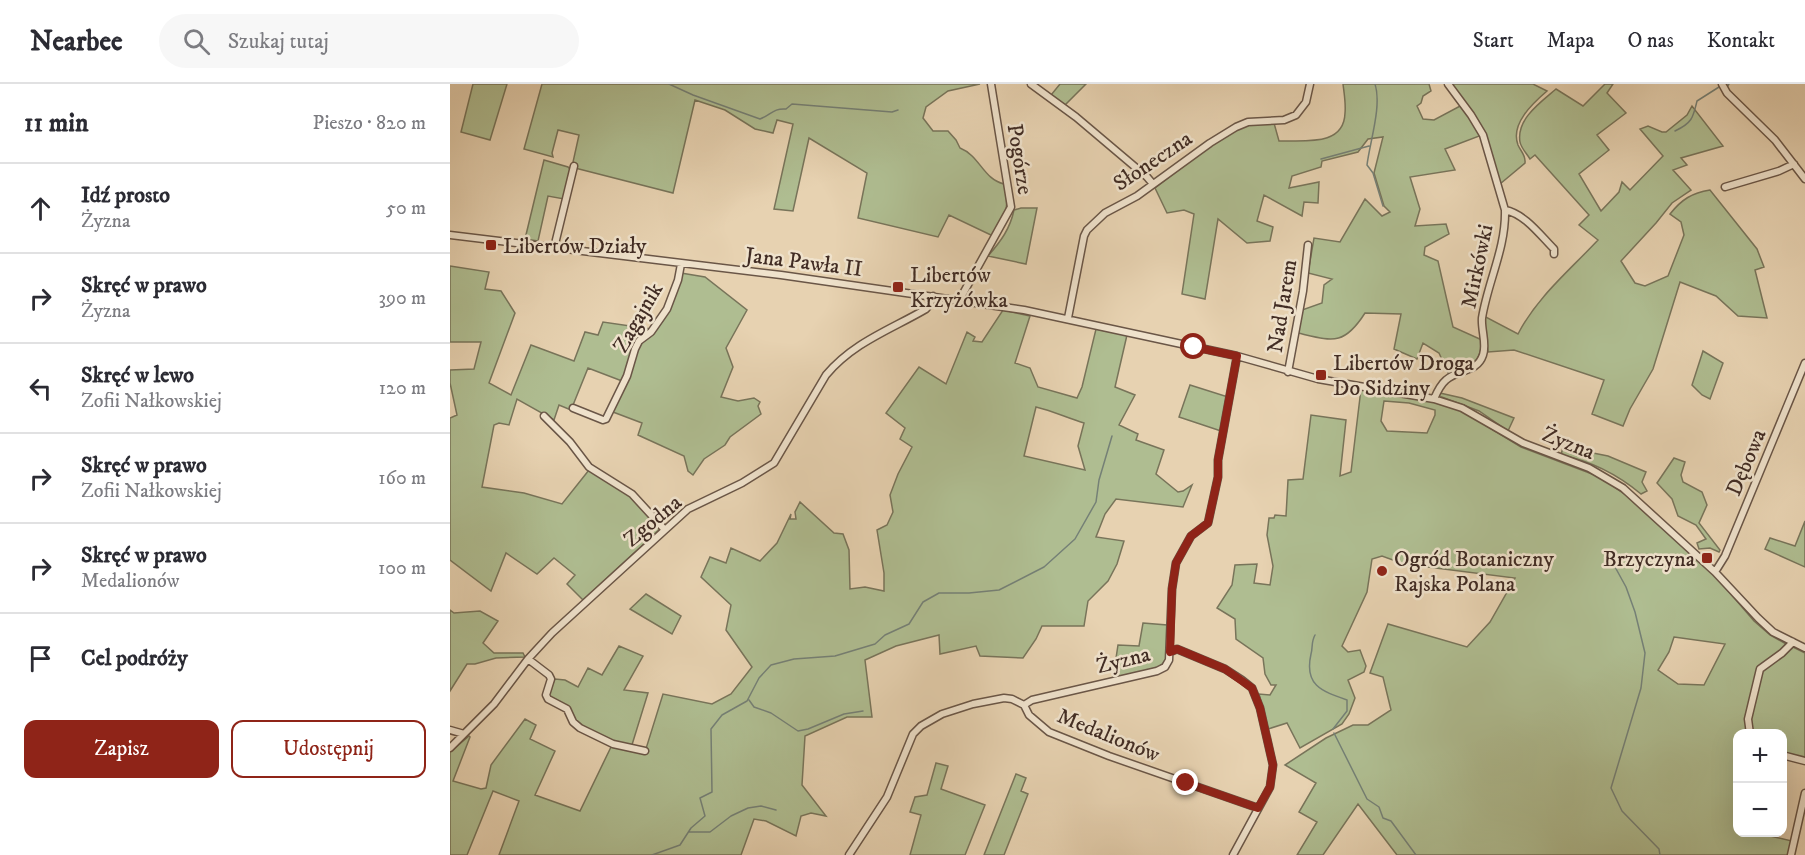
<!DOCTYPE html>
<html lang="pl">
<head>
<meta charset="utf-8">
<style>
	body { margin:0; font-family:"IM FELL DW Pica",serif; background:#f7f7f7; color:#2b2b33 }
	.controls { position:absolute; right:18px; bottom:18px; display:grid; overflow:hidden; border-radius:12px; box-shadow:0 6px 24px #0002 }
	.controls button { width:54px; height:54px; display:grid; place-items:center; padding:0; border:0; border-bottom:2px solid #e1e1e2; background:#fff; color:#2b2b33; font:30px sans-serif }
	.stop { position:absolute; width:18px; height:18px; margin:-14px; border:4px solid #8f2418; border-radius:50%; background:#fff }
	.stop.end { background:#8f2418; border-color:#fff; box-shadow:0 2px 6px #0008 }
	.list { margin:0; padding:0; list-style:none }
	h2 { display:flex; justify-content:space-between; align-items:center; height:78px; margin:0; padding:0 24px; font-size:26px }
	h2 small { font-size:20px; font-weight:400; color:#7c7c81 }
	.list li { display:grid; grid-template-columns:39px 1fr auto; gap:18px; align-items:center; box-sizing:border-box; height:90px; padding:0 24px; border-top:2px solid #e1e1e2 }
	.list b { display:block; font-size:22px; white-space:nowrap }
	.list p { margin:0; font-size:20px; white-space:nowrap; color:#7c7c81 }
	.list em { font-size:20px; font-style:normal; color:#7c7c81 }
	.actions { display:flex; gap:12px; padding:18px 24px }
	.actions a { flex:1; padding:14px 0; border:2px solid #8f2418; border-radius:12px; text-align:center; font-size:21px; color:#8f2418 }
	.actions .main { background:#8f2418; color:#fff }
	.icon { flex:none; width:33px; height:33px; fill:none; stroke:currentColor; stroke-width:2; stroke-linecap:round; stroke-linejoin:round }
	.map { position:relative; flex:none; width:1355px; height:771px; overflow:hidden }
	header { display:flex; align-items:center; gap:36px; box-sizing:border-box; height:84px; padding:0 30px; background:#fff; border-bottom:2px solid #e1e1e2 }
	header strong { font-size:28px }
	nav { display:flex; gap:33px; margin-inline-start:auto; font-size:21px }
	.search { width:420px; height:54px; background:#f7f7f7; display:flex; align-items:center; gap:15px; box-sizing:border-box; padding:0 21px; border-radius:33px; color:#7c7c81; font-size:22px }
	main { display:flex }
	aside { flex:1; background:#fff }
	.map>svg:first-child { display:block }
	.green { fill:#afbd91; stroke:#78745a; stroke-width:1.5; fill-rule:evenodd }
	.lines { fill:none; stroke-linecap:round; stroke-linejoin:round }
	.stream { stroke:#758076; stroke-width:1.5 }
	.minor-casing { stroke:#6a5647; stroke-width:9 }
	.minor { stroke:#efe2cc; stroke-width:6 }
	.route { stroke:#8f2418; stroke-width:8 }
	.poi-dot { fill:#8f2418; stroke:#efe2cc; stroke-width:2 }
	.labels { text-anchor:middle; stroke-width:5; stroke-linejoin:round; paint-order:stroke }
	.street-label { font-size:22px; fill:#412c24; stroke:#efe2cc }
	.poi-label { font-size:22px; fill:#412c24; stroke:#efe2cc; text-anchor:start }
</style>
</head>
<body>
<header>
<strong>Nearbee</strong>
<div class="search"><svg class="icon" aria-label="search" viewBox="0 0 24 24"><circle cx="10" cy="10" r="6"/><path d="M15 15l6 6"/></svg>Szukaj tutaj</div>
<nav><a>Start</a><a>Mapa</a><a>O nas</a><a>Kontakt</a></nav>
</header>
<main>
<aside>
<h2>11 min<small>Pieszo · 820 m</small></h2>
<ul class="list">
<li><svg class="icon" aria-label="ahead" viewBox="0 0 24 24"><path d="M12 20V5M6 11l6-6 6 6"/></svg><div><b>Idź prosto</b><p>Żyzna</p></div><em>50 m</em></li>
<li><svg class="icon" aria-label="right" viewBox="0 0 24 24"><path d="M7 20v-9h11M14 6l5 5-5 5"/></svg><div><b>Skręć w prawo</b><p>Żyzna</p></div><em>390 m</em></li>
<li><svg class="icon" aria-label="left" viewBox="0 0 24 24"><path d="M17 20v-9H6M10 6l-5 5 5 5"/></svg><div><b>Skręć w lewo</b><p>Zofii Nałkowskiej</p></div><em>120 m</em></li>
<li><svg class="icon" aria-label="right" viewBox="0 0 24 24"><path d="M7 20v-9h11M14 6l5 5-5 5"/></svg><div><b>Skręć w prawo</b><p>Zofii Nałkowskiej</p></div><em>160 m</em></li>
<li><svg class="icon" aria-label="right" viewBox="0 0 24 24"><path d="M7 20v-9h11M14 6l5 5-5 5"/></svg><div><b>Skręć w prawo</b><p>Medalionów</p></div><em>100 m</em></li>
<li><svg class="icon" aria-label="arrive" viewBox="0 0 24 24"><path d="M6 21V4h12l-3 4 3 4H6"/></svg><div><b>Cel podróży</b></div></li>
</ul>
<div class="actions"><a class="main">Zapisz</a><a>Udostępnij</a></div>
</aside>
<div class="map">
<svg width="1355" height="771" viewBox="0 0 1355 771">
	<rect width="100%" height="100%" fill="#e7d2b1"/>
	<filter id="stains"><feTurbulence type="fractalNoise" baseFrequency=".00333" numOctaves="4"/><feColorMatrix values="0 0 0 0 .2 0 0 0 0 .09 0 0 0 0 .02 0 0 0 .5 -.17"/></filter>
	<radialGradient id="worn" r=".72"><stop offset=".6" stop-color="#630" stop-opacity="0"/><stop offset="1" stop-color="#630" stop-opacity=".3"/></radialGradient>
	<path class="green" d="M23 0H57L40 56 11 48Z
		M92 0H530L498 7 476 23 473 34 483 47H498L506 56 510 64C530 72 533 95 554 100 560 124 556 132 543 152L499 131 488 153 408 134 417 89 359 54 343 127 324 125 343 40 327 36 323 49 305 45 275 26 245 16 223 109 125 84 127 80 123 78 129 51 108 46 102 69 103 73 74 65Z
		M610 0H636L615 21 601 11Z
		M893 0H979L981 7 973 12 971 19 967 22 973 35 984 36 1012 21 1032 51 995 65 1005 86 960 93 970 125 965 142 996 140 999 150 975 163 974 171 988 177 1003 243 1032 256C1030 282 1021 282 999 291L989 269 973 259 967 275 944 265 951 230 915 229C894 262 883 257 848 249L852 226 872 219 874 201 882 195 858 189 864 154 890 158 915 115 932 132 940 128 934 122 924 89 933 53 918 55 908 68 872 77 871 83 842 92 839 104 869 98 868 119 854 118 852 132 814 111 807 137 823 143 820 157 797 159 768 135 755 215 732 210 744 130 734 126 717 129 705 104 781 46 798 41 824 39 829 57C854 56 894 63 895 29 896 19 894 9 893 0Z
		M999 0H1083L1097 7C1083 19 1060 40 1068 61 1071 68 1076 71 1075 79L1050 100 1042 70Z
		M1155 0H1163L1157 9 1176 29 1147 51 1159 66 1129 90 1151 127 1169 108 1172 98 1180 106 1213 72 1190 45 1198 42 1212 48H1216L1237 31 1242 22 1273 62 1231 74 1237 81 1223 86 1241 106 1222 119 1206 139 1171 177 1185 199 1195 202 1218 192 1234 151 1231 138 1220 130C1232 115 1242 109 1260 106L1307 165 1314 183 1305 186 1317 234 1288 232 1266 212 1230 198 1203 285 1180 325 1173 342 1142 330 1154 296 1064 266 1038 268 1034 232 1068 250C1087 213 1120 186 1148 156L1129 141 1139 131 1085 71 1080 75C1077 70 1071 64 1070 58 1066 35 1091 18 1106 5L1133 22Z
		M94 76 118 83 121 86 114 115 98 112 88 157 75 155Z
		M571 124H587L576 180 538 172C551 157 560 145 564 126Z
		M0 182 39 188 35 205 51 207 65 229 39 299 61 311 81 261 124 277 135 248 148 251 153 238 201 245 188 256 172 297 138 284 121 326 109 321 104 336 67 315 59 341 49 339 44 341 32 403 74 409 112 420 139 386 176 408 210 445 133 516 117 500 125 491 104 474 87 490 56 469 41 507 0 476V334L7 331 0 299V286L24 285 31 258H0Z
		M231 189 255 193 297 226 276 264 283 283 271 313 288 317 304 314 310 318 308 322 311 330 280 353 275 361 254 375 243 391 238 387 234 372 188 351 192 339 163 328 186 266C191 258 197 255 203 249 219 233 226 211 231 189Z
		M553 226 580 232 565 279 580 284 588 303 627 314 632 303 646 245 677 251 665 303 685 311 669 341 688 350 686 356 714 366 706 390 728 408 733 407 742 401 733 423 666 415 655 430 646 453 674 457 667 480 658 497 638 517 634 542H592L586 555 573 574 530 572 526 562 490 570 489 551 446 562 415 576 422 633H397L355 652 352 701 376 732 361 729 351 732 346 752 316 737 304 735 291 771H49L69 717 43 707 17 771H0V668L19 652 20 653 3 697 31 705 36 704 41 681 75 635 86 641 80 655 105 667 85 711 130 727 161 663 195 668 213 610 262 620 281 610 302 583 276 546 281 521 251 493 260 473 276 479 281 464 310 477 327 459 341 430 340 435H346L345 428 350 418 384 449 393 450 399 466 400 505 415 503 434 507V489L427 446 437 441 443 428 440 411 448 390 462 363 450 355 455 344 436 329 469 283 496 300 517 248 525 253 523 257 532 258ZM586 323C603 327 617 334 634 339L628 362 635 386 574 372Z
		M1253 267 1273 279 1260 315 1252 311 1242 301Z
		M740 301 778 313 771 347 729 333Z
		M911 305 988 318 1011 326 1071 363 1150 393 1177 412 1268 495 1304 537 1320 551 1338 561 1332 568 1309 582 1297 636 1299 649 1288 650V748L1307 749 1342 757 1339 771H947L908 720 873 771H847L867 738 849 728 866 699 835 681 876 654 903 641H918L941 626 933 593 920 589 938 540 1017 563 1040 538 1065 494 954 480 932 472 922 475 917 508 892 562 898 568 910 566 916 582 914 588 898 596 905 614 899 630 892 640 850 664 837 639 818 645 809 610 820 611 826 601H821L815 590 813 574 786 555 785 535 767 524 782 501 785 481 807 480 804 499 820 501 823 482 817 451 819 434H824L825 431 836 432 838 396 853 395 861 331 896 336 890 392 901 388ZM934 317 959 319 985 326V331L977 349 937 347 931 337ZM1224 553 1275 560 1254 601 1228 600 1208 586 1219 568Z
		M990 309 1012 314 1064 334 1058 347 1029 327 989 312Z
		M1113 363 1158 372 1196 388 1192 398 1197 407 1191 410C1167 390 1141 377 1111 371Z
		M1224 374 1235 378 1231 391 1233 398 1252 408 1257 421 1249 439 1270 466 1269 468 1260 464 1249 465 1247 459 1256 455 1246 441 1228 432 1222 415 1207 399Z
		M1355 437V483L1315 465 1320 454 1345 462Z
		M196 510 231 532 222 550 180 525Z
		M0 526 4 529 30 527 48 537 33 559 44 569H73L75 573 46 574 25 580H17L0 607Z
		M693 539 717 541V576L706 585 663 594 668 561 689 562Z
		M169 562 193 572 174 606 198 609 181 664 161 659 126 639 118 624 100 615 98 610 105 595 115 596 128 603 138 584 152 591Z
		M1341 562 1355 569V675L1333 669 1332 650 1302 649 1301 635 1311 586Z
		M486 679 498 682 491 705 535 721 515 771H460L471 731 460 728 465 713 477 711Z
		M566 690 576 694 571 707 578 710 554 771H534Z"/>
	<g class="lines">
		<path class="stream" d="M219 0 243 11 310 35C321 31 323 24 336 25L342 20 442 28 448 26
			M925 0C932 22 920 57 917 81L923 89 933 122
			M1276 0 1278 2 1279 0
			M1225 47C1242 39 1243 34 1247 17L1269 3
			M871 75 919 62
			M1159 472 1176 503 1185 528 1195 569 1191 604 1161 704 1172 727 1209 765 1210 771
			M865 551C861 558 863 563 861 570 854 601 871 607 897 616V627L883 645
			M299 616 304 623 321 629 348 647 358 645 394 630 413 627
			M884 649 917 715 929 723 933 734 941 737 966 771
			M239 748H260L281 732 298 724 311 722 326 726
			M202 771 230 761 241 744 255 732 250 714 262 708 261 645 272 631 297 617 309 594 321 581 344 575 385 572 425 560 435 551 459 540 473 518 489 509H519L549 506 594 483 625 455 646 418 649 396 662 352"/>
		<g class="minor-casing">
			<path id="minor" d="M581 0 626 33 697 93 703 100
				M1272 0 1277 9 1325 56 1355 95
				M1275 103 1329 87 1344 80
				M1055 126C1075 130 1090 151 1104 165V170
				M0 151 331 191 574 226 787 272 868 295 984 315 1012 324 1073 359 1139 384 1173 404 1265 488 1308 534 1323 548 1355 564
				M104 164 124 82
				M510 215 561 123 541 0
				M618 234 634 152 637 146 655 129 687 112 760 59 786 43 798 38 834 36 846 31 856 18 860 0
				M838 288 853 207 858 161
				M984 315C987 308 990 301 996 296 1008 285 1027 289 1033 271 1037 260 1031 246 1032 234 1038 197 1056 164 1055 126L1033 51 1021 31 998 0
				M123 324 153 336 156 335 177 292 185 265 189 257 201 248 217 225 228 196 231 180
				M94 332 120 358 139 383 182 410 215 446
				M1265 488 1275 472 1355 279
				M720 568 727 565 775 585 792 596 802 604 810 624 823 681 820 703 783 771
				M78 575 99 591 101 595 96 611 98 615 117 625 123 638 130 644 163 660 195 667
				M574 621 579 631 599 648 659 672 808 724
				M0 646 14 650 44 620 78 575 102 549 238 425 292 399 324 379 376 291C404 258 440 246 476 225L480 220 483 212
				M1300 650 1298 635 1310 585 1332 569 1343 558
				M0 664 14 650
				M1332 671 1355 677
				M399 771 437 713 463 650 471 642 492 630 523 620 554 614 562 615 574 621 582 616 707 587 715 583 719 576 722 505 726 479 741 452 758 439 768 393V376L787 272
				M1341 771 1355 709"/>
		</g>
		<use href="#minor" class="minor"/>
	</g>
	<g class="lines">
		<path class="route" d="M736 699 808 724 820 703 823 681 810 624 802 604 775 585 727 565 720 568 722 505 726 479 741 452 758 439 768 393V376L787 272 744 263"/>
	</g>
	<g class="poi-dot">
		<rect x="35" y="155" width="12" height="12" rx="3"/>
		<rect x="442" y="197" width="12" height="12" rx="3"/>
		<rect x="865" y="285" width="12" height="12" rx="3"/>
		<rect x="1251" y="468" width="12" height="12" rx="3"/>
		<circle cx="932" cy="487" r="6"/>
	</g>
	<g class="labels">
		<g class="street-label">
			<text transform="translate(571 75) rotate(81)" y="8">Pogórze</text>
			<text transform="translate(702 76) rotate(-34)" y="8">Słoneczna</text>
			<text transform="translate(354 177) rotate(7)" y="8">Jana Pawła II</text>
			<text transform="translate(1026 182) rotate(-78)" y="8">Mirkówki</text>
			<text transform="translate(831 222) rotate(-81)" y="8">Nad Jarem</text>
			<text transform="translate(187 233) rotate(-60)" y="8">Zagajnik</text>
			<text transform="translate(1119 358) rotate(22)" y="8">Żyzna</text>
			<text transform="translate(1295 378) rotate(-67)" y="8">Dębowa</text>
			<text transform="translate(202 436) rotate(-40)" y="8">Zgodna</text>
			<text transform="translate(673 575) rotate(-14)" y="8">Żyzna</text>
			<text transform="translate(659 650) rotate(22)" y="8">Medalionów</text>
		</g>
		<g class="poi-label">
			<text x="53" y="169">Libertów Działy</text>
			<text x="460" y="198">Libertów<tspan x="460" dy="25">Krzyżówka</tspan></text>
			<text x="883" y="286">Libertów Droga<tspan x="883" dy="25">Do Sidziny</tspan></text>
			<text x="944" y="482">Ogród Botaniczny<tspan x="944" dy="25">Rajska Polana</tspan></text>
			<text x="1245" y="482" text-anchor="end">Brzyczyna</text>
		</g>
	</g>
	<rect width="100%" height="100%" filter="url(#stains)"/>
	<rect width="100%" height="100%" fill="url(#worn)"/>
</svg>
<div class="controls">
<button>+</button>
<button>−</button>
</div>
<div class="stop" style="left:744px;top:263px"></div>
<div class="stop end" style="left:736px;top:699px"></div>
</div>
</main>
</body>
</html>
